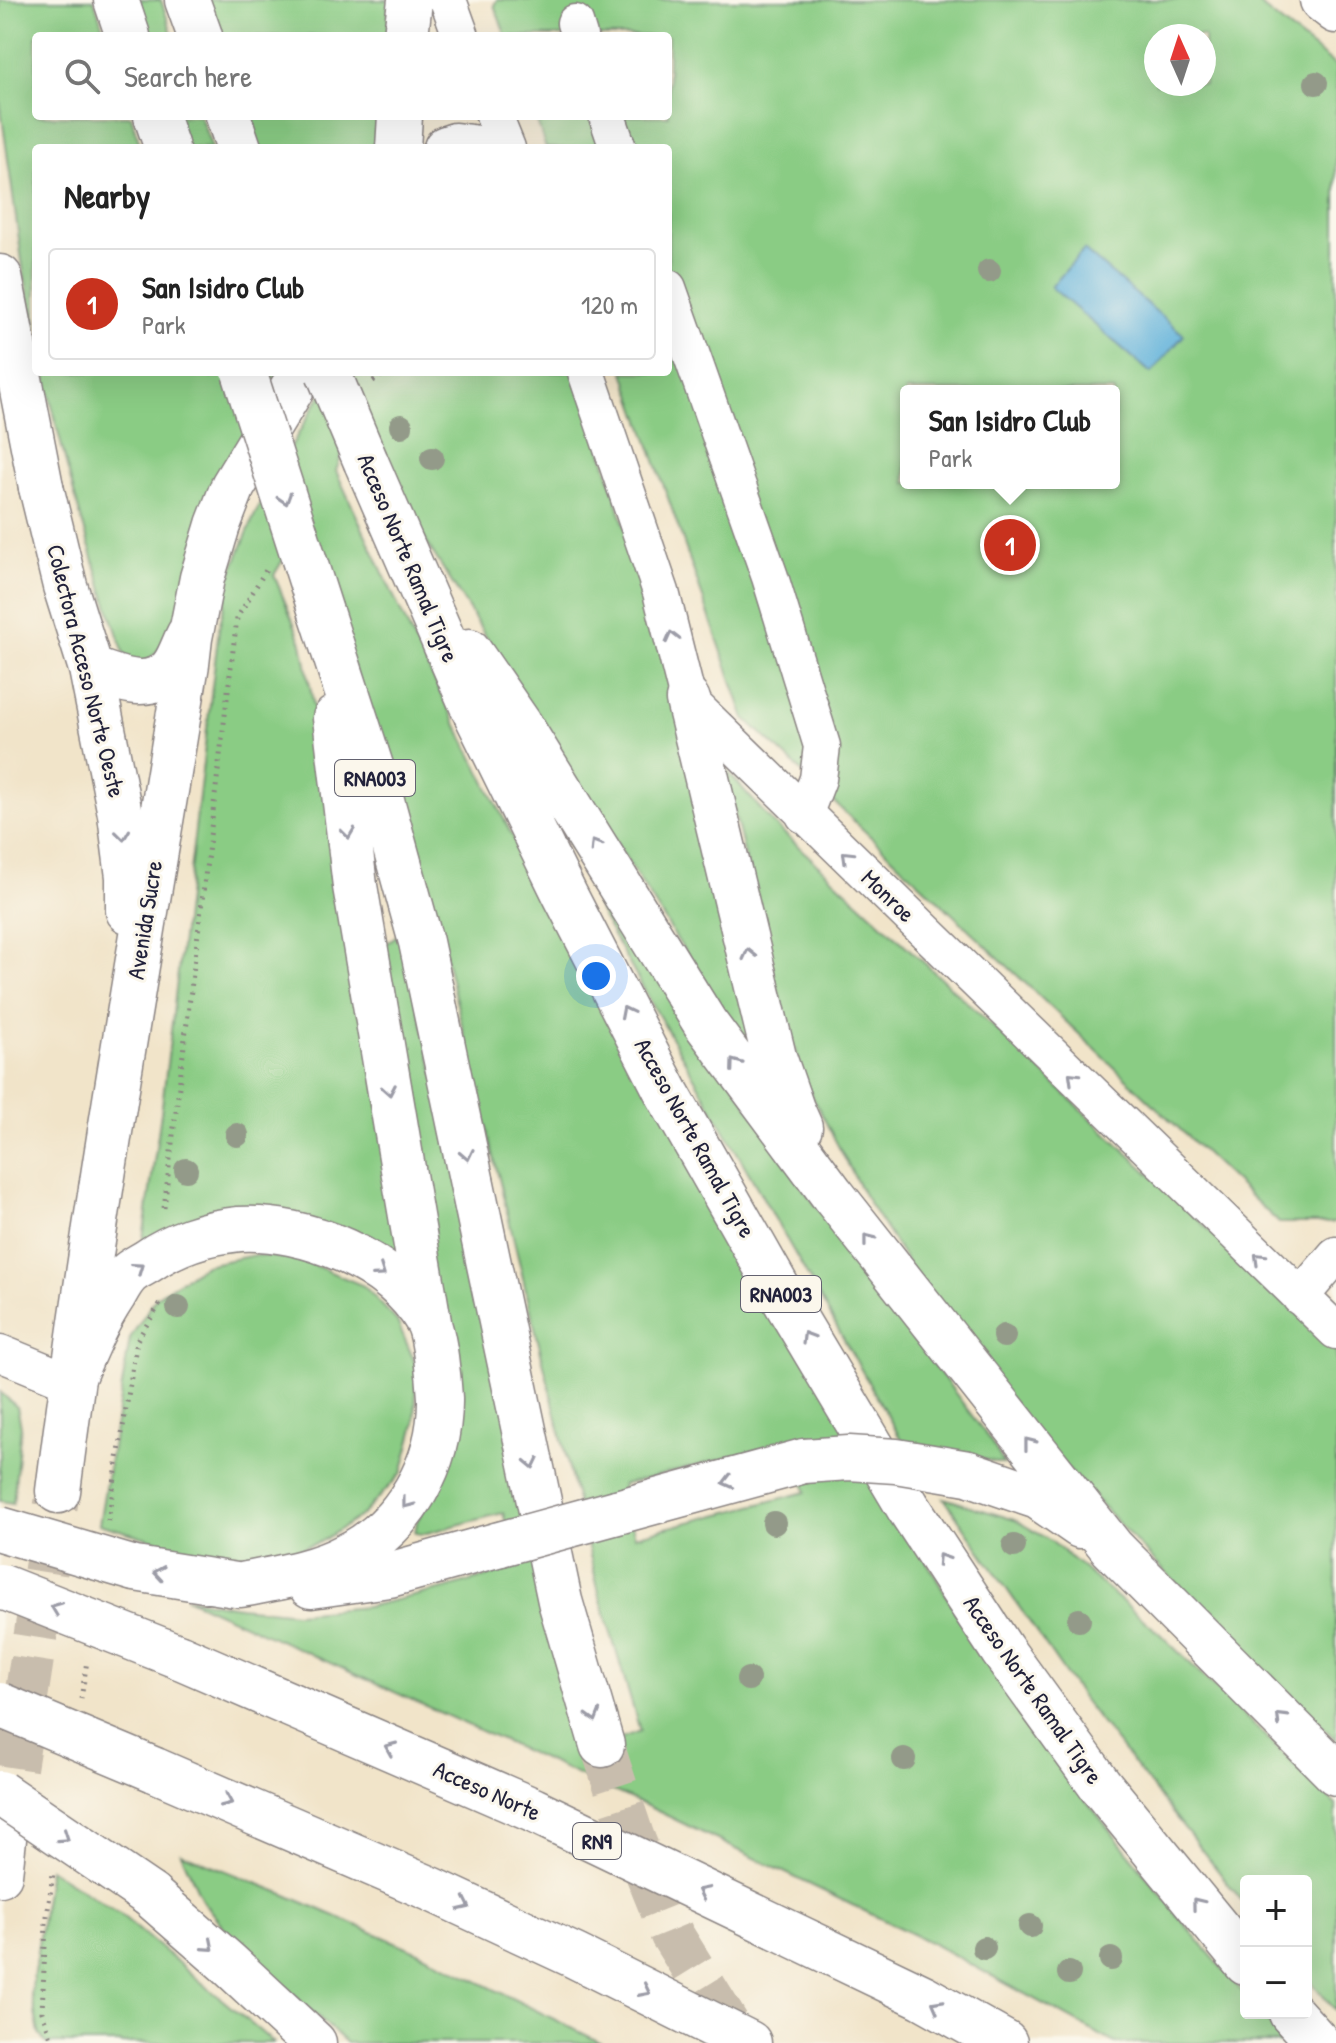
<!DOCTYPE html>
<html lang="en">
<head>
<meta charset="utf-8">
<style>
	body { margin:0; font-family:"Patrick Hand",sans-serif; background:#f2f2f2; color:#222 }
	.controls { position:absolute; right:24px; bottom:24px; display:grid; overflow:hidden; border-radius:8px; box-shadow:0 8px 32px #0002 }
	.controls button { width:72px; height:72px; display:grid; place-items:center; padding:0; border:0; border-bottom:2px solid #e0e0e0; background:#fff; color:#222; font:40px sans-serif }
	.compass { position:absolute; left:1144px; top:24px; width:72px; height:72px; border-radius:50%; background:#fff; box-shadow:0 8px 32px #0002; rotate:357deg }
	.you { position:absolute; left:596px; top:976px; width:28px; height:28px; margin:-20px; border:6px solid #fff; border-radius:50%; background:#1a73e8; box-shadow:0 0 0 12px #1a73e833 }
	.badge { display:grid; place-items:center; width:52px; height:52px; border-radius:50%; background:#c8321e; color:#fff; font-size:26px; font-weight:700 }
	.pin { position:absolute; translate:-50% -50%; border:4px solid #fff; box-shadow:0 2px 8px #0006 }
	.popup { position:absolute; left:900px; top:385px; width:220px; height:104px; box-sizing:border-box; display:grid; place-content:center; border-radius:8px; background:#fff; filter:drop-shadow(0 2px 6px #0005); font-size:26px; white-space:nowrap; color:#767676 }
	.popup b { font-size:30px; color:#222 }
	.popup::after { content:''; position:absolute; left:50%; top:100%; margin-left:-16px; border:16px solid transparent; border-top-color:#fff }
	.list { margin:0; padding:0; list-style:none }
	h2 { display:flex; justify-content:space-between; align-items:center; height:104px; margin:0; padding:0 32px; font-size:34px }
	h2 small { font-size:26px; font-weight:400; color:#767676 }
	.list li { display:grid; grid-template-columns:52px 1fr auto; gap:24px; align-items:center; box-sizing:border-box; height:112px; margin:0 16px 16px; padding:0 16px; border:2px solid #e0e0e0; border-radius:8px }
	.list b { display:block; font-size:30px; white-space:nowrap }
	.list p { margin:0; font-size:26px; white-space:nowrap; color:#767676 }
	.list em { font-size:26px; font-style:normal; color:#767676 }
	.icon { flex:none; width:44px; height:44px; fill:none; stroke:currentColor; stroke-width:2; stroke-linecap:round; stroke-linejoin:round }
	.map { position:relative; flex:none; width:1336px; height:2043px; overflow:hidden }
	.search { position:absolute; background:#fff; box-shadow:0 8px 32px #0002; left:32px; top:32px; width:640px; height:88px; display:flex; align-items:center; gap:20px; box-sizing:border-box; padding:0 28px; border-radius:8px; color:#767676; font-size:30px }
	.panel { position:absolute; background:#fff; box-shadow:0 8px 32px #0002; left:32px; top:144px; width:640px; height:232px; border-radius:8px }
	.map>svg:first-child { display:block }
	.green { fill:#8acc84; stroke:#567760; stroke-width:2; fill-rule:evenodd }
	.water { fill:#5eb1da; stroke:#406a8a; stroke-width:2 }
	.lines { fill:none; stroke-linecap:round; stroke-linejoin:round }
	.major-tunnel { stroke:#c8bdad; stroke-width:44; stroke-dasharray:44 22; stroke-linecap:butt }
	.highway-tunnel { stroke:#c8bdad; stroke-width:44; stroke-dasharray:44 22; stroke-linecap:butt }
	.minor-casing { stroke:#8a8382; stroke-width:39 }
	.major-casing { stroke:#8a8382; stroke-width:47 }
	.highway-casing { stroke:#8a8382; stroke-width:47 }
	.path { stroke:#8a8382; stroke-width:5; stroke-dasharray:2 6; stroke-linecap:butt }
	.minor { stroke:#fff; stroke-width:36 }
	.major { stroke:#fff; stroke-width:44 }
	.highway { stroke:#fff; stroke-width:44 }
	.highway-bridge-casing { stroke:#8a8382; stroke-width:47; stroke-linecap:butt }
	.highway-bridge { stroke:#fff; stroke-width:44 }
	.tree { fill:#939a89 }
	.oneway { stroke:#9c9ca7 }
	.labels { text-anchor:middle; stroke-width:6; stroke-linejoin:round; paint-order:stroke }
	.shield { fill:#fbf7ec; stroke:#636270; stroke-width:2 }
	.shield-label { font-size:22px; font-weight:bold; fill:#22223b }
	.street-label { font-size:24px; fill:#22223b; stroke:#fbf7ec }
</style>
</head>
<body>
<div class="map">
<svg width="1336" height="2043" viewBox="0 0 1336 2043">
	<rect width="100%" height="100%" fill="#fbf7ec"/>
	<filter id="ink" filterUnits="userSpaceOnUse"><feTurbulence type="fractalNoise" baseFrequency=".0125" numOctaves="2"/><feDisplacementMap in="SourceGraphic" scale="16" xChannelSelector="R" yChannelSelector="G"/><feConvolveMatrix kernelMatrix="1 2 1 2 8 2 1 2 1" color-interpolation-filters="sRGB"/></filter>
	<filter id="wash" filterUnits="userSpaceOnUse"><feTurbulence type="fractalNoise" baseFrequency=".006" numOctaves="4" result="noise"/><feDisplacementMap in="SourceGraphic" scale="32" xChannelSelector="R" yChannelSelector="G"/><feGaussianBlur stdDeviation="1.8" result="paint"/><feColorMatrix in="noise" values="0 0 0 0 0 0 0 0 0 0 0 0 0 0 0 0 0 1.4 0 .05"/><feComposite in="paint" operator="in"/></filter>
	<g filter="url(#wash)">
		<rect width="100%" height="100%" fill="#f1e4c9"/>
		<path class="green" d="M0 0H94L106 36H36V116H131L141 148H36V330L23 268 0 102Z
			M129 0H161L173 36H141Z
			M203 0H388V36H215Z
			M497 0H1253L1336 66V1223H1279L745 718 624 372H668V148H546L535 116H668V36H506L494 5ZM1156 36H1204V84H1156ZM906 391H1114V483H906Z
			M167 116H200L212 148H178Z
			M243 116H383L380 148H254Z
			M45 372H211L212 376 215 372H293L183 625 145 664 125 656C93 563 64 468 45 372Z
			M334 372H578L672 683 757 1060 750 1055 430 548 386 474 357 413 336 471 414 640 512 835 955 1611 1064 1773 1193 1934 1246 1996V2013H1261L1287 2043H1115L935 1945 647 1806 186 1598 239 1607 296 1613 366 1607 448 1588 519 1567 503 1513 423 1534 415 1533 417 1521 433 1491 384 945 400 933 598 1747 640 1731 600 1597 440 934 306 521 274 575 302 643 316 718 407 1270 373 1244 141 1253 162 1106 219 628 233 568 255 514 290 448ZM793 1441 806 1492 635 1536 622 1485Z
			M723 766 773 823 1025 1056 1336 1350V1740L1155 1562 1043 1443 930 1298 864 1195 803 1079 775 979Z
			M556 815 797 1180 990 1440 1004 1464 902 1441 603 918Z
			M255 1255 302 1260 364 1286 397 1321 417 1367 415 1424 402 1473 362 1515 320 1542 283 1554 208 1556 99 1524 130 1338 156 1297 205 1265Z
			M0 1392 17 1407 21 1426 13 1503 0 1501Z
			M944 1498 1015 1520 1051 1541 1158 1632 1336 1805V2011L1306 1976V1881H1246V1906L1084 1701Z
			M181 1853 284 1894 423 1954 602 2043H347L239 1946 203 1902Z
			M49 1869 120 1914 274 2043H46L39 2033 31 1993Z"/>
		<path class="water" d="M1084 250 1184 335 1151 373 1051 287Z"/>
	</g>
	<g filter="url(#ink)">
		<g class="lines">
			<path class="major-tunnel" d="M5 1833 58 1491"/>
			<path class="highway-tunnel" d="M602 1745 632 1836 672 1935 739 2043"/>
			<g class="minor-casing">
				<path id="minor" d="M448 0 461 36
					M575 23 579 36
					M494 116 507 148
					M607 116 618 148
					M668 288 770 577 822 746 818 779 804 815
					M586 372 661 592 688 700 1336 1331
					M1300 1297 1336 1255
					M0 1353 71 1382"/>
			</g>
			<g class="major-casing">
				<path id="major" d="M1322 0 1336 11
					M406 36 410 0
					M398 148 400 116
					M446 148 455 145 479 148
					M41 487 65 586 91 669 120 814 128 877V911
					M91 669C116 678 149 693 171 669 179 660 183 645 189 634
					M58 1491C93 1214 142 939 187 664L190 638 202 578 218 525 233 486 302 372
					M0 1874 4 1839"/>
			</g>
			<g class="highway-casing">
				<path id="highway" d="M116 0 128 36
					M187 0 200 36
					M156 116 167 148
					M228 116 239 148
					M0 277 41 487
					M366 462 472 706 565 895 667 1093 788 1306 908 1507 1002 1650 1100 1785 1246 1963
					M321 612 381 797 421 942 560 1601 602 1745
					M469 651 520 725 705 1023 832 1194 1112 1548 1336 1773
					M688 700 774 1057 792 1109 800 1127
					M335 718 355 886 429 1322
					M71 1382C84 1351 96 1322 114 1295 118 1288 122 1280 128 1274 133 1269 142 1265 148 1261 174 1243 207 1232 239 1229 305 1225 393 1261 427 1320 435 1334 439 1381 440 1398 441 1462 406 1527 346 1556 314 1573 277 1578 241 1585
					M968 1473 1038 1497 1080 1526
					M617 1512 804 1461
					M311 1586 389 1575 500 1544
					M180 1657 533 1810 923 1997 1005 2043
					M155 1770 431 1889 575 1956 749 2043
					M150 1895 229 1964 314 2043
					M1291 2013 1318 2043"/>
			</g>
			<path class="path" d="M373 381 387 372
				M164 1208 237 618 266 570
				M108 1521 137 1340 162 1301
				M81 1699 87 1661
				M53 2043 42 2012 46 1923 53 1874"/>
			<use href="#minor" class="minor"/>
			<use href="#major" class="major"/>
			<use href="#highway" class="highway"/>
			<g class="highway-bridge-casing">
				<path id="highway-bridge" d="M244 372 321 612
					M328 372 366 462
					M804 1461 849 1458 896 1461 968 1473
					M0 1529 135 1569 236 1585
					M500 1544 617 1512
					M0 1586 180 1657
					M0 1705 155 1770
					M0 1793 150 1895"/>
			</g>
			<use href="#highway-bridge" class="highway-bridge"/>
		</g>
		<g class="tree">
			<circle cx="1316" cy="83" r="12"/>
			<circle cx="989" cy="271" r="12"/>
			<circle cx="401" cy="426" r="12"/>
			<circle cx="432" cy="458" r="12"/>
			<circle cx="237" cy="1135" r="12"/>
			<circle cx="186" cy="1170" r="12"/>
			<circle cx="178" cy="1307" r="12"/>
			<circle cx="1004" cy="1336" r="12"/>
			<circle cx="774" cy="1523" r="12"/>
			<circle cx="1014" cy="1546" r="12"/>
			<circle cx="1079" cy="1620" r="12"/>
			<circle cx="748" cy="1679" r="12"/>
			<circle cx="904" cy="1759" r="12"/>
			<circle cx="1030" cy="1926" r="12"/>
			<circle cx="984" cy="1948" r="12"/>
			<circle cx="1111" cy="1959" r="12"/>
			<circle cx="1069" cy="1973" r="12"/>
		</g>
		<defs><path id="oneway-chevron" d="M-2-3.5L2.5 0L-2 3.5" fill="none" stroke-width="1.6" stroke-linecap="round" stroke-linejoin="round" transform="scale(2)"/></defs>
		<g class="oneway">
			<use href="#oneway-chevron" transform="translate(285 499) rotate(72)"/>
			<use href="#oneway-chevron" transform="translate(672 637) rotate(-104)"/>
			<use href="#oneway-chevron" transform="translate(348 833) rotate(83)"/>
			<use href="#oneway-chevron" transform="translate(123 835) rotate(83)"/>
			<use href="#oneway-chevron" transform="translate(595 845) rotate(-122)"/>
			<use href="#oneway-chevron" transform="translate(847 856) rotate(-136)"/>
			<use href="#oneway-chevron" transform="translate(749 954) rotate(-103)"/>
			<use href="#oneway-chevron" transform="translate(626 1012) rotate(-117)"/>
			<use href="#oneway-chevron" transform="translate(735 1064) rotate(-126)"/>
			<use href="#oneway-chevron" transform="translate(1073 1077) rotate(-136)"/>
			<use href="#oneway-chevron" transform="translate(389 1090) rotate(80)"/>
			<use href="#oneway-chevron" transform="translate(467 1155) rotate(78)"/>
			<use href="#oneway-chevron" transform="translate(868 1239) rotate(-128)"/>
			<use href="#oneway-chevron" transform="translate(1259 1258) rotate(-136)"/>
			<use href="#oneway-chevron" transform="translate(138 1268) rotate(-35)"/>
			<use href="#oneway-chevron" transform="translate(380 1272) rotate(35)"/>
			<use href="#oneway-chevron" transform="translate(807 1337) rotate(-121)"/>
			<use href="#oneway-chevron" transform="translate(1029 1443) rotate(-128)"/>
			<use href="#oneway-chevron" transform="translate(532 1463) rotate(78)"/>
			<use href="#oneway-chevron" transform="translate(728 1482) rotate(165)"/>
			<use href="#oneway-chevron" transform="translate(407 1503) rotate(128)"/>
			<use href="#oneway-chevron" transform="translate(942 1559) rotate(-123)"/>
			<use href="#oneway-chevron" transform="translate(159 1573) rotate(-171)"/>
			<use href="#oneway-chevron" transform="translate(56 1608) rotate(-159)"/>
			<use href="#oneway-chevron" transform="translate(594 1716) rotate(74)"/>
			<use href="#oneway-chevron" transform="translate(1281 1718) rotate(-135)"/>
			<use href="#oneway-chevron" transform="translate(390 1748) rotate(-157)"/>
			<use href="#oneway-chevron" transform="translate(227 1801) rotate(23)"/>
			<use href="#oneway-chevron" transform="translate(64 1837) rotate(34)"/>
			<use href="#oneway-chevron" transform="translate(703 1892) rotate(-154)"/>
			<use href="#oneway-chevron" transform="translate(1197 1903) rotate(-129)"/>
			<use href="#oneway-chevron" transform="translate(465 1905) rotate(25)"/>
			<use href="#oneway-chevron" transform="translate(209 1946) rotate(41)"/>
			<use href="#oneway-chevron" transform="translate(645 1991) rotate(27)"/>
			<use href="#oneway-chevron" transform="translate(937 2005) rotate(-151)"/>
		</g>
	</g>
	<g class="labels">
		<g class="shield">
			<rect x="335" y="760" width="80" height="36" rx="6"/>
			<rect x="741" y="1276" width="80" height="36" rx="6"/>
			<rect x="573" y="1823" width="48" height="36" rx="6"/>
		</g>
		<g class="shield-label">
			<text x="375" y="786">RNA003</text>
			<text x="781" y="1302">RNA003</text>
			<text x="597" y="1849">RN9</text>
		</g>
		<g class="street-label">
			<text transform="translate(408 558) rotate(67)" y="8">Acceso Norte Ramal Tigre</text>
			<text transform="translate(86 671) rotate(76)" y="8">Colectora Acceso Norte Oeste</text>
			<text transform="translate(888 896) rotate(44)" y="8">Monroe</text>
			<text transform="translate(145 920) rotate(-81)" y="8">Avenida Sucre</text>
			<text transform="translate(695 1138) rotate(61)" y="8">Acceso Norte Ramal Tigre</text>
			<text transform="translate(1033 1690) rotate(55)" y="8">Acceso Norte Ramal Tigre</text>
			<text transform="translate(487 1791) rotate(24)" y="8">Acceso Norte</text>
		</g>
	</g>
</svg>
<div class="controls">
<button>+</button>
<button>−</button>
</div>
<svg class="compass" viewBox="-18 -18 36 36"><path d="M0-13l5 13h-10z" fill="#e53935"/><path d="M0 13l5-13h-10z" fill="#767676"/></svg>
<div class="you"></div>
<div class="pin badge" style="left:1010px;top:545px">1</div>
<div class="popup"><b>San Isidro Club</b>Park</div>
<div class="search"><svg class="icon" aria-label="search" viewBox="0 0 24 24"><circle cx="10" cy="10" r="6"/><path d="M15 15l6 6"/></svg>Search here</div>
<section class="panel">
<h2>Nearby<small></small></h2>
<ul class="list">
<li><span class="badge">1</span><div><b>San Isidro Club</b><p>Park</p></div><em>120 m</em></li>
</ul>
</section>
</div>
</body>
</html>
